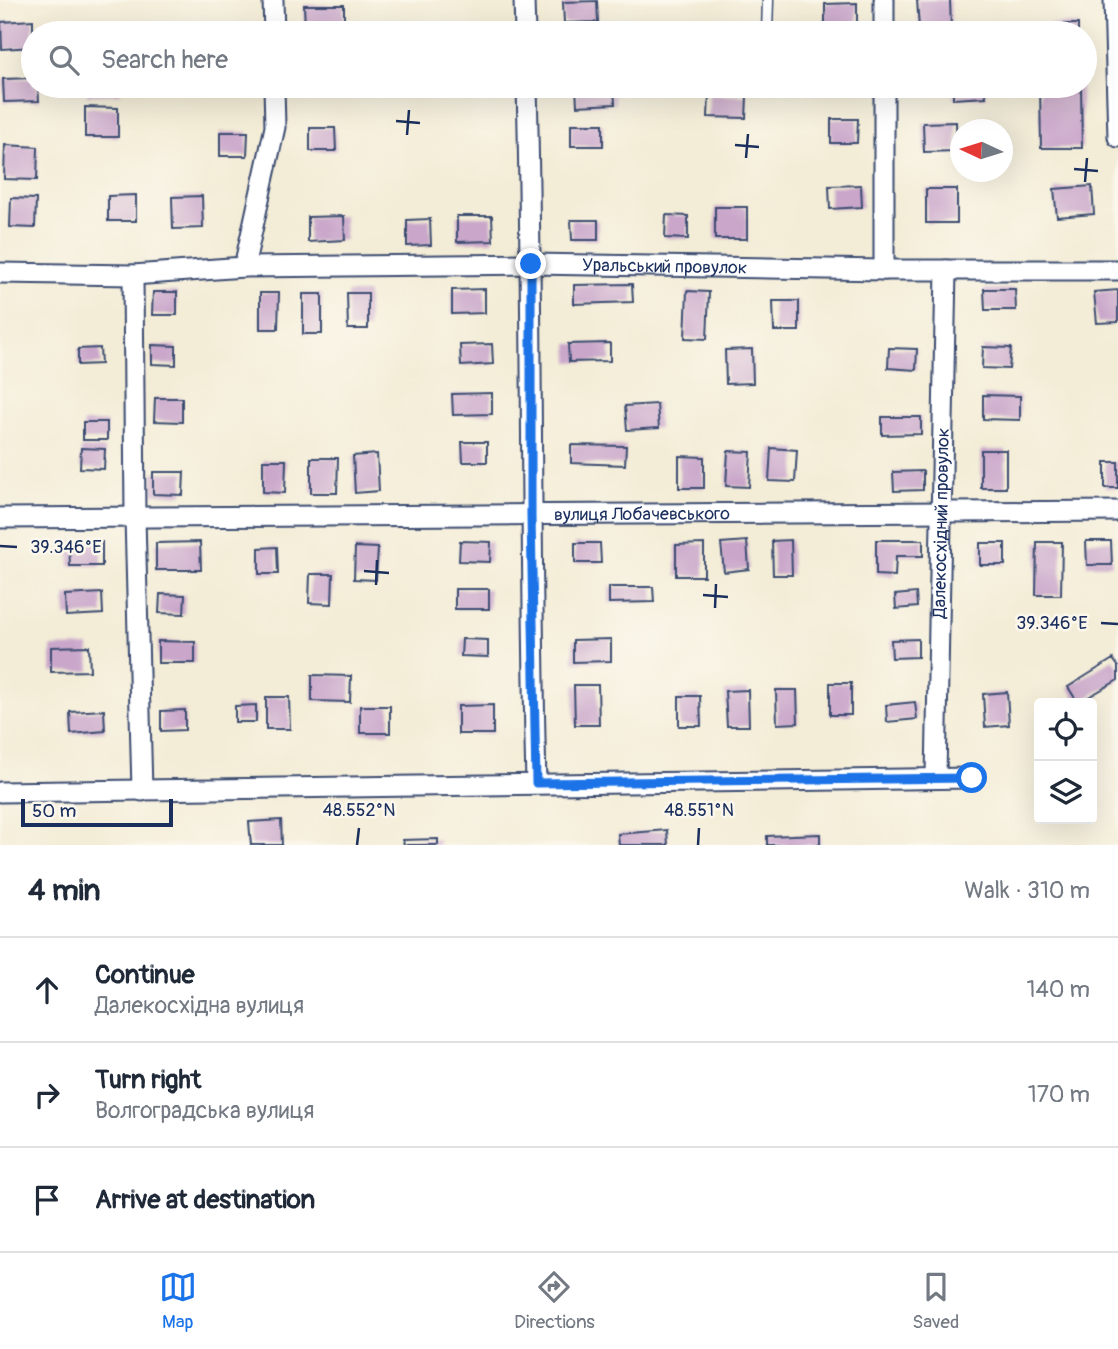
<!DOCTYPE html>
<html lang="en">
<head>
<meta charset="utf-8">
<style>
	body { margin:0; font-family:Pangolin,sans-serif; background:#f2f2f3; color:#1f2937 }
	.controls { position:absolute; right:21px; bottom:21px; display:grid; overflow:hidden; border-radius:7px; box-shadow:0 7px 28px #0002 }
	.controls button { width:63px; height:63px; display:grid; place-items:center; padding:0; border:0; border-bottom:2px solid #e0e1e3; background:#fff; color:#1f2937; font:35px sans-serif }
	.compass { position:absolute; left:950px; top:119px; width:63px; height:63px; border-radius:50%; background:#fff; box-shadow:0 7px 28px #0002; rotate:274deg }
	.scale { position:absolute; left:21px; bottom:18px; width:152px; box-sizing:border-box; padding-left:7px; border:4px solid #1b2f5e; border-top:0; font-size:19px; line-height:24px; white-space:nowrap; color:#1b2f5e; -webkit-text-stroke:5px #fbf7ec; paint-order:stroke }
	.stop { position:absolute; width:21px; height:21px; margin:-16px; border:5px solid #1a73e8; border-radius:50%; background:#fff }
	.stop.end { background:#1a73e8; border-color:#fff; box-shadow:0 2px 7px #0008 }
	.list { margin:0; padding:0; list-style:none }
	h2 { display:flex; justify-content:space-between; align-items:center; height:91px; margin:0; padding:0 28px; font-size:30px }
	h2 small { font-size:23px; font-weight:400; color:#747a83 }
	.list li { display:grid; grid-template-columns:46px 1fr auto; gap:21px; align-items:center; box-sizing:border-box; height:105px; padding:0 28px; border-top:2px solid #e0e1e3 }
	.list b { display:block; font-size:26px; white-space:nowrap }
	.list p { margin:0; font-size:23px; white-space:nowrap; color:#747a83 }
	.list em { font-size:23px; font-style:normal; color:#747a83 }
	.icon { flex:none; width:38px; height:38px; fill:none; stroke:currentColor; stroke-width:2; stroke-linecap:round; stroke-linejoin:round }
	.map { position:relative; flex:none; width:1118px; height:845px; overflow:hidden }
	.search { position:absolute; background:#fff; box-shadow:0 7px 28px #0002; left:21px; right:21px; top:21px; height:77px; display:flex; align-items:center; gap:18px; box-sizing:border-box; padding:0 24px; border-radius:38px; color:#747a83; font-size:26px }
	.sheet { height:406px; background:#fff }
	nav { display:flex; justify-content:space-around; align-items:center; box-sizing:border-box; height:98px; border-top:2px solid #e0e1e3; background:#fff; font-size:19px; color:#747a83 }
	nav a { display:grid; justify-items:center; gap:4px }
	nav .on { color:#1a73e8 }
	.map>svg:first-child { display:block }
	.building { fill:#c9a6ca }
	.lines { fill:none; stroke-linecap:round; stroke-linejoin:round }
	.service-casing { stroke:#3b4b70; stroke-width:13 }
	.minor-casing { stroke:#3b4b70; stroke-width:23 }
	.service { stroke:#fff; stroke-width:10 }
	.minor { stroke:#fff; stroke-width:19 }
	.route { stroke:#1a73e8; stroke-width:9 }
	.ticks { fill:none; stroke:#1b2f5e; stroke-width:2.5 }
	.labels { text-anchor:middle; stroke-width:5; stroke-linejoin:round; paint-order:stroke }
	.street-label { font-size:18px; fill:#1b2f5e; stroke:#fbf7ec }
	.ticks-label { font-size:18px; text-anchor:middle; fill:#1b2f5e; stroke:#fbf7ec; stroke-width:5; stroke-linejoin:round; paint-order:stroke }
</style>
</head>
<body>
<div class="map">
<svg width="1118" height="845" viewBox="0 0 1118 845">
	<rect width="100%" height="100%" fill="#fbf7ec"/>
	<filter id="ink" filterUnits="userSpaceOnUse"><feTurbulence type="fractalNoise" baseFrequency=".0143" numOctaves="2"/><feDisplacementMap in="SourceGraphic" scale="14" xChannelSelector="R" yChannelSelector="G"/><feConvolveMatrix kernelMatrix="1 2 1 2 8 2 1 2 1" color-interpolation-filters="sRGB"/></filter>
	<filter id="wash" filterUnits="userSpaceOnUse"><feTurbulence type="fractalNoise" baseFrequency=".00686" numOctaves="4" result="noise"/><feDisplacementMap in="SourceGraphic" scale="28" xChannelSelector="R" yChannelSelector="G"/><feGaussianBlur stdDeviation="1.57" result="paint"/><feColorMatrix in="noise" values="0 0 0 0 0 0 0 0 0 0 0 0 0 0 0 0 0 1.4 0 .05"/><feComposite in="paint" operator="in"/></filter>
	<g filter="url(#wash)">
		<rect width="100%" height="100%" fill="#f3ecd6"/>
		<g id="blocks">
			<path class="building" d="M917 0H950L951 27 919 28Z
				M597 1 598 22 564 23 563 2Z
				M857 3V30H825V4Z
				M304 5H344V27H305Z
				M33 20V47L2 49 1 22Z
				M1047 24H1078V33H1047Z
				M33 78V86H38L39 101 4 102 3 79Z
				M87 86H120V94L87 95Z
				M576 86H614L615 104 577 106Z
				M953 86H985L986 97 953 99Z
				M1040 86H1081L1082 148H1041Z
				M709 95 747 96 746 118 708 117Z
				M85 107 118 108V137H85Z
				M831 119H858L857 143H831Z
				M956 122 957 151 924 152 923 123Z
				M571 124H603V146H571Z
				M310 128H335L336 151H310Z
				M220 132H248L247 156H220Z
				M5 145 38 147 37 180 4 179Z
				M861 185 862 207 830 209 829 186Z
				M1092 186 1094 214 1057 217 1054 189Z
				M926 189H957V223H926Z
				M136 195V221H108V196Z
				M202 196 203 228 173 229 172 197Z
				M11 198 36 199 35 228 10 227Z
				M715 207H747V239H715Z
				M666 215 688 216V239L665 238Z
				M344 216 345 240 308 242V217Z
				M457 216H492L493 241 457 242Z
				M430 219 431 245 407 246V220Z
				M571 220H598V240H572Z
				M632 284 633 302 574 304V285Z
				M485 289V313L452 314V290Z
				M984 289H1015L1016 310H985Z
				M1118 290V322L1097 323 1094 292Z
				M687 291 709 292 707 339 685 338Z
				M153 292H177V315H152Z
				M260 293H279L278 329H260Z
				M347 293H368V329H348Z
				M303 294H322V334H303Z
				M773 301H799V331H774Z
				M610 343V361L569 362 568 344Z
				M492 344 493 364 461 366 460 345Z
				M152 345 176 346V365L152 364Z
				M983 347 1011 348 1009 369 982 368Z
				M100 348 101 364 78 365V349Z
				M889 348 917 349 916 370 888 368Z
				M752 349 753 383 726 384 725 350Z
				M492 393V414L453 415 452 394Z
				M983 395 1020 396V420L983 419Z
				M155 398H182V422L154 421Z
				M657 404 659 428 627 430 625 406Z
				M882 417H921V434L882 435Z
				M83 422H107V440H83Z
				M462 442H487V462H463Z
				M571 445 626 446 625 465 571 463Z
				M81 448 105 449 104 469 80 468Z
				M771 448 797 450 795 482 769 481Z
				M981 450H1006V488H981Z
				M728 451 751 452 749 487 726 486Z
				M377 454 379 491 355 493 353 456Z
				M679 456 704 457V488H679Z
				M311 458H338L337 493H311Z
				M263 460H286L285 493 263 492Z
				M1105 462H1118V488H1105Z
				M923 471V490L894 491 893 472Z
				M153 472H184L183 495 153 494Z
				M791 540 792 575H773L772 541Z
				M876 540H923V556H896L895 576 876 575Z
				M460 541 491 542 490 562 459 561Z
				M747 541 749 569 724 572 721 543Z
				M1086 541H1111L1112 565H1087Z
				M69 542H102V566H70Z
				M200 542 201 570H156V543Z
				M1037 542H1062L1061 595H1036Z
				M575 543H600L601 563H575Z
				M980 543H1005V565H980Z
				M704 544V576H676V545Z
				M277 547 278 574H259V548Z
				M355 547 378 548 376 580 354 579Z
				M310 574H333L332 604 309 603Z
				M609 587H653L654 602 609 603Z
				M455 589H489V609H455Z
				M102 593 103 614 66 616 65 595Z
				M916 593 917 607 896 609 895 595Z
				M160 594 185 595 184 614 159 613Z
				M462 639 488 640V657L461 656Z
				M611 639V661L573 662V640Z
				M918 639V657L892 658 891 640Z
				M158 641 195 642V663H158Z
				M89 646 90 671 51 672V647Z
				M1113 659 1118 666V680L1078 703 1068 687Z
				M312 675 351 676 350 702 312 701Z
				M830 683H851V715H830Z
				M574 685H598L599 725H575Z
				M748 690 749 726H727L725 691Z
				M776 690H797L798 723 777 724Z
				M1007 692 1009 725 985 727 983 694Z
				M679 696H700L701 726H679Z
				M266 697H289L290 729H266Z
				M915 702 917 719 887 722 886 705Z
				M256 705V722H235V706Z
				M493 705V734H458V706Z
				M360 706H390V733H360Z
				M104 710 105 731 71 734 70 712Z
				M185 710V730L161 731V711Z
				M281 820 282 845H251L249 822Z
				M667 830 668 845H619L618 834Z
				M820 834V845H767V836Z
				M438 839V845H404L403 840Z"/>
		</g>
	</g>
	<g filter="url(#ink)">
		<use href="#blocks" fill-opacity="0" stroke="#3b4b70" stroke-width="2"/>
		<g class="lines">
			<g class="service-casing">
				<path id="service" d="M767 33 768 0"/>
			</g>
			<g class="minor-casing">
				<g id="minor">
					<path d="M273 0 274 33"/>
					<path d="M524 0 525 33"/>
					<path d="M884 0V33"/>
					<path d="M1114 0 1118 137"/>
					<path d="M527 86C533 318 530 551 536 783"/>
					<path d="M884 86V270"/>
					<path d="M244 267 275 127 274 86"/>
					<path id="s1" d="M0 273 133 275 244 267 532 264 884 270H1118"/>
					<path d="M133 275 135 517 142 791"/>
					<path id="s2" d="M0 518 1118 511"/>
					<path id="s3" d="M936 777 946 270"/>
					<path d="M0 792 972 778"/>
				</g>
			</g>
			<use href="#service" class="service"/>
			<use href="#minor" class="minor"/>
		</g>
	</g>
	<g class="lines" filter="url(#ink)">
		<path class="route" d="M531 264V516L536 783 972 778"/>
	</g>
	<path class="ticks" d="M396 121 420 123M407 135 409 110M735 145 759 147M746 158 748 134M1074 169 1098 171M1085 182 1087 158M0 546 17 547M364 571 389 573M376 585 377 560M703 595 728 597M715 608 716 584M1101 623 1118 624M357 845 359 828M698 845 699 828"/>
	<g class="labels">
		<g class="street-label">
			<text dy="6" stroke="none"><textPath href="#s1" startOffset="665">Уральський провулок</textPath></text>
			<text dy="6" stroke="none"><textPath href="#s2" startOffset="642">вулиця Лобачевського</textPath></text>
			<text dy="6" stroke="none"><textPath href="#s3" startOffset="254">Далекосхідний провулок</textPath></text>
		</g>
	</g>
	<g class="ticks-label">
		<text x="66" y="553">39.346°E</text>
		<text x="1052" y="629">39.346°E</text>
		<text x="359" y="816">48.552°N</text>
		<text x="699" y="816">48.551°N</text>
	</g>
</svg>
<div class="controls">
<button><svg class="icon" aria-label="locate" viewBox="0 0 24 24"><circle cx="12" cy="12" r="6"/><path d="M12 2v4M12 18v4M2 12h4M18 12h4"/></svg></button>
<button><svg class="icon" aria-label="layers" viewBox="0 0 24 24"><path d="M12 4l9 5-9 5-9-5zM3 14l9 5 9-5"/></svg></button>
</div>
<svg class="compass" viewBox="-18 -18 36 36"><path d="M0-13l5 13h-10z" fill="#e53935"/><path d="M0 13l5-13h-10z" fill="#747a83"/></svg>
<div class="scale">50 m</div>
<div class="stop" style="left:972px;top:778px"></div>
<div class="stop end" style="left:531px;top:264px"></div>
<div class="search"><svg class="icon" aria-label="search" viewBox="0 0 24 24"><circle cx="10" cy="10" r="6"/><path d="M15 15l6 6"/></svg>Search here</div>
</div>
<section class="sheet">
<h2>4 min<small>Walk · 310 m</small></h2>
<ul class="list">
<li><svg class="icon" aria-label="ahead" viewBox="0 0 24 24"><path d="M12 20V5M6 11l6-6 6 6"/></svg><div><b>Continue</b><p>Далекосхідна вулиця</p></div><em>140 m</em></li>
<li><svg class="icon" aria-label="right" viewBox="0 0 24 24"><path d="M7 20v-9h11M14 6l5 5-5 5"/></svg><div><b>Turn right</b><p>Волгоградська вулиця</p></div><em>170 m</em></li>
<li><svg class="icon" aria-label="arrive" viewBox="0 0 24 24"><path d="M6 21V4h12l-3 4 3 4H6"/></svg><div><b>Arrive at destination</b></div></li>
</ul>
</section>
<nav>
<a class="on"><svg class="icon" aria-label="map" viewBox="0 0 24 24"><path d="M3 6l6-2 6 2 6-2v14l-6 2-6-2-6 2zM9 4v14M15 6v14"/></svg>Map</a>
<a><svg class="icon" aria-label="directions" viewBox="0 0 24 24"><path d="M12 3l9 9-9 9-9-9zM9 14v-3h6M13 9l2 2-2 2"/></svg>Directions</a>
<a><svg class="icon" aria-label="saved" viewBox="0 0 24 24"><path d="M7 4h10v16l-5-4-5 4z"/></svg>Saved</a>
</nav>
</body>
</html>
